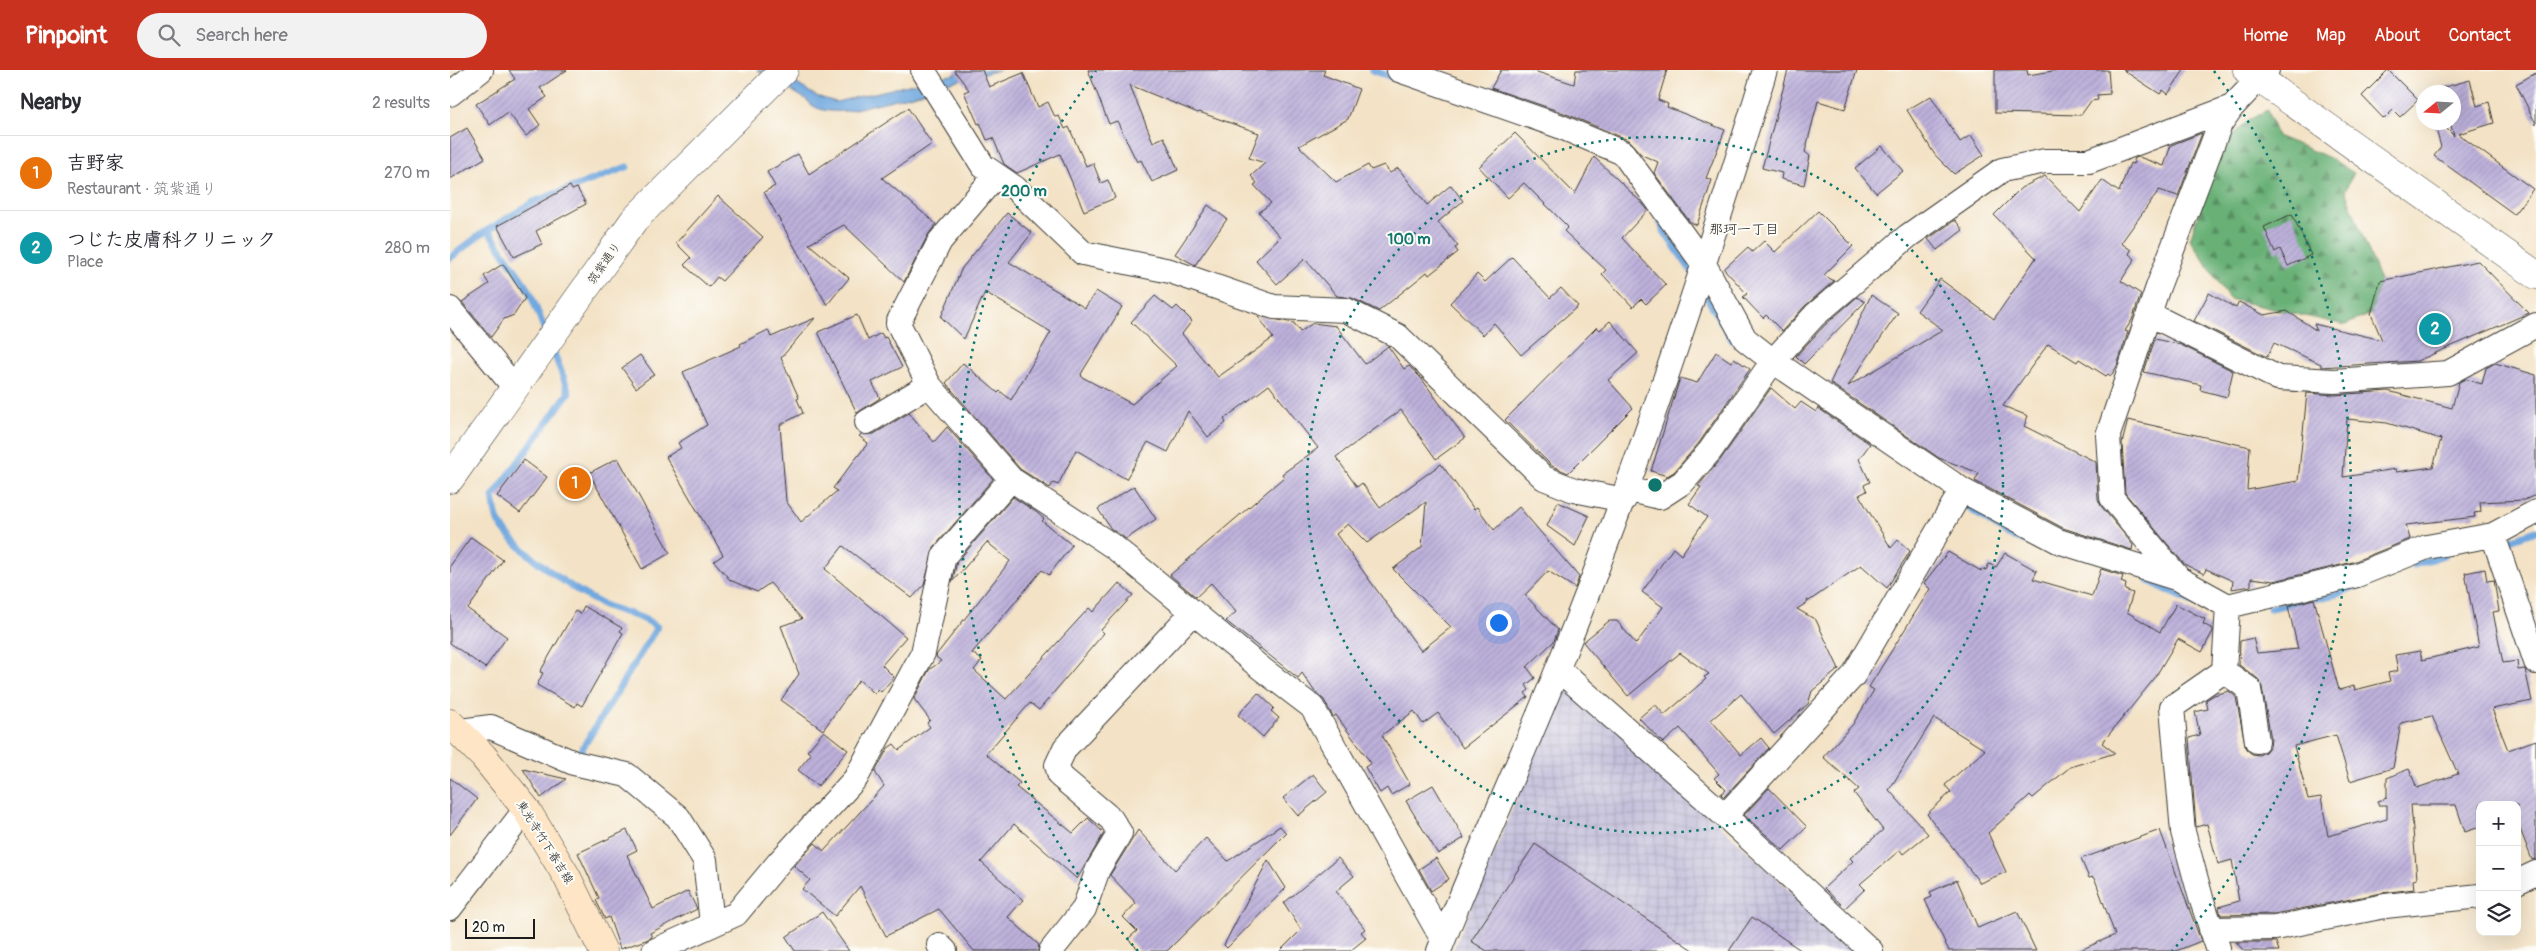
<!DOCTYPE html>
<html lang="en">
<head>
<meta charset="utf-8">
<style>
	body { margin:0; font-family:Pangolin,"Klee One",sans-serif; background:#f2f2f3; color:#2b2b33 }
	.controls { position:absolute; right:15px; bottom:15px; display:grid; overflow:hidden; border-radius:10px; box-shadow:0 5px 20px #0002 }
	.controls button { width:45px; height:45px; display:grid; place-items:center; padding:0; border:0; border-bottom:1px solid #e1e1e2; background:#fff; color:#2b2b33; font:25px sans-serif }
	.compass { position:absolute; left:1966px; top:15px; width:45px; height:45px; border-radius:50%; background:#fff; box-shadow:0 5px 20px #0002; rotate:252deg }
	.scale { position:absolute; left:15px; bottom:12px; width:70px; box-sizing:border-box; padding-left:5px; border:2px solid #1c1c1c; border-top:0; font-size:14px; line-height:18px; white-space:nowrap; color:#1c1c1c; -webkit-text-stroke:4px #fdfcf7; paint-order:stroke }
	.you { position:absolute; left:1048px; top:552px; width:18px; height:18px; margin:-12px; border:4px solid #fff; border-radius:50%; background:#1a73e8; box-shadow:0 0 0 8px #1a73e833 }
	.badge { display:grid; place-items:center; width:32px; height:32px; border-radius:50%; background:#c8321e; color:#fff; font-size:16px; font-weight:700 }
	.pin { position:absolute; translate:-50% -50%; border:2px solid #fff; box-shadow:0 1px 5px #0006 }
	.list { margin:0; padding:0; list-style:none }
	h2 { display:flex; justify-content:space-between; align-items:center; height:65px; margin:0; padding:0 20px; font-size:21px }
	h2 small { font-size:16px; font-weight:400; color:#7c7c81 }
	.list li { display:grid; grid-template-columns:32px 1fr auto; gap:15px; align-items:center; box-sizing:border-box; height:75px; padding:0 20px; border-top:1px solid #e1e1e2 }
	.list b { display:block; font-size:19px; white-space:nowrap }
	.list p { margin:0; font-size:16px; white-space:nowrap; color:#7c7c81 }
	.list em { font-size:16px; font-style:normal; color:#7c7c81 }
	.icon { flex:none; width:28px; height:28px; fill:none; stroke:currentColor; stroke-width:2; stroke-linecap:round; stroke-linejoin:round }
	.map { position:relative; flex:none; width:2086px; height:881px; overflow:hidden }
	header { display:flex; align-items:center; gap:30px; box-sizing:border-box; height:70px; padding:0 25px; background:#c8321e; color:#fff }
	header strong { font-size:24px }
	nav { display:flex; gap:28px; margin-inline-start:auto; font-size:18px }
	.search { width:350px; height:45px; background:#f2f2f3; display:flex; align-items:center; gap:12px; box-sizing:border-box; padding:0 18px; border-radius:28px; color:#7c7c81; font-size:19px }
	main { display:flex }
	aside { flex:1; background:#fff }
	.map>svg:first-child { display:block }
	.industrial { fill:url(#industrial-grid) }
	.forest { fill:url(#forest-firs); stroke:#426649 }
	.water { fill:#71a8df; stroke:#46627e }
	.lines { fill:none; stroke-linecap:round; stroke-linejoin:round }
	.stream { stroke:#71a8df; stroke-width:7 }
	.building { fill:url(#building-hatch); fill-rule:evenodd }
	.minor-casing { stroke:#3c3a35; stroke-width:26 }
	.tertiary-casing { stroke:#3c3a35; stroke-width:29 }
	.secondary-casing { stroke:#3c3a35; stroke-width:29 }
	.minor { stroke:#fff; stroke-width:24 }
	.tertiary { stroke:#fff; stroke-width:28 }
	.secondary { stroke:#fde5c5; stroke-width:28 }
	.ring { fill:none; stroke:#0f766e; stroke-width:2.5; stroke-dasharray:2.5 5 }
	.labels { text-anchor:middle; stroke-width:4; stroke-linejoin:round; paint-order:stroke }
	.street-label { font-size:12px; fill:#1c1c1c; stroke:#fdfcf7 }
	.neighbourhood-label { font-size:14px; fill:#1c1c1c; stroke:#fdfcf7 }
	.centre { fill:#0f766e; stroke:#fdfcf7; stroke-width:2.5 }
	.ring-label { font-size:15px; text-anchor:middle; font-weight:bold; fill:#0f766e; stroke:#fdfcf7; stroke-width:4; stroke-linejoin:round; paint-order:stroke }
</style>
</head>
<body>
<header>
<strong>Pinpoint</strong>
<div class="search"><svg class="icon" aria-label="search" viewBox="0 0 24 24"><circle cx="10" cy="10" r="6"/><path d="M15 15l6 6"/></svg>Search here</div>
<nav><a>Home</a><a>Map</a><a>About</a><a>Contact</a></nav>
</header>
<main>
<aside>
<h2>Nearby<small>2 results</small></h2>
<ul class="list">
<li><span class="badge" style="background:#e8710a">1</span><div><b>吉野家</b><p>Restaurant · 筑紫通り</p></div><em>270 m</em></li>
<li><span class="badge" style="background:#0f9aa8">2</span><div><b>つじた皮膚科クリニック</b><p>Place</p></div><em>280 m</em></li>
</ul>
</aside>
<div class="map">
<svg width="2086" height="881" viewBox="0 0 2086 881">
	<defs>
		<pattern id="industrial-grid" width="8" height="8" patternUnits="userSpaceOnUse" patternTransform="scale(1.25)"><rect width="8" height="8" fill="#c4c0db"/><path d="M0 4h8M4 0v8" fill="none" stroke="#a8a4bb"/></pattern>
		<pattern id="forest-firs" width="22" height="20" patternUnits="userSpaceOnUse" patternTransform="scale(1.25)"><rect width="22" height="20" fill="#68b076"/><path d="M5 1l3.5 6h-7zM16 11l3.5 6h-7z" fill="#558e60"/></pattern>
		<pattern id="building-hatch" width="6" height="6" patternUnits="userSpaceOnUse" patternTransform="scale(1.25)"><rect width="6" height="6" fill="#bdb1db"/><path d="M-1 1l2-2M0 6l6-6M5 7l2-2" fill="none" stroke="#a298bb"/></pattern>
	</defs>
	<rect width="100%" height="100%" fill="#fdfcf7"/>
	<filter id="ink" filterUnits="userSpaceOnUse"><feTurbulence type="fractalNoise" baseFrequency=".02" numOctaves="2"/><feDisplacementMap in="SourceGraphic" scale="10" xChannelSelector="R" yChannelSelector="G"/><feConvolveMatrix kernelMatrix="1 2 1 2 8 2 1 2 1" color-interpolation-filters="sRGB"/></filter>
	<filter id="wash" filterUnits="userSpaceOnUse"><feTurbulence type="fractalNoise" baseFrequency=".0096" numOctaves="4" result="noise"/><feDisplacementMap in="SourceGraphic" scale="20" xChannelSelector="R" yChannelSelector="G"/><feGaussianBlur stdDeviation="1.12" result="paint"/><feColorMatrix in="noise" values="0 0 0 0 0 0 0 0 0 0 0 0 0 0 0 0 0 1.4 0 .05"/><feComposite in="paint" operator="in"/></filter>
	<g filter="url(#wash)">
		<rect width="100%" height="100%" fill="#f3e2c5"/>
		<path class="industrial" d="M1115 612 1406 881H1003Z"/>
		<path class="forest" d="M1817 40 1827 66 1880 88 1904 103 1895 120 1930 211 1921 244 1895 255 1779 229 1740 169 1771 75 1799 50Z"/>
		<path class="water" d="M307 0H325L366 26 386 32 522 0H550L489 15 471 23 397 41C384 42 365 42 357 30Z"/>
		<g class="lines">
			<path class="stream" d="M922 0 947 9
				M1210 151 1214 161 1245 206
				M38 160 79 220 96 263
				M0 188 30 165 84 132 177 97
				M1251 217 1282 270
				M102 278 119 322 43 427C45 435 45 446 49 453 67 480 125 522 154 535 172 543 192 545 207 557L127 687 130 689
				M1513 434 1559 465 1612 484
				M2051 473 2086 461
				M1964 495 1994 485
				M1699 511 1765 543H1773
				M1820 538 1887 524 1909 515"/>
		</g>
		<g id="blocks">
			<path class="building" d="M59 0H117L90 18 97 27 79 39 90 55 76 66 58 42 40 55 26 34 65 9Z
				M504 0H532L539 17 573 3 588 37 598 32 605 47 609 46 615 59 619 57 636 96 643 93 651 113 658 110 665 128 634 141 610 84 567 103 554 94 543 68 537 70 530 53 528 54 514 22 519 20Z
				M638 0H875L873 5 909 19 898 49 849 76 886 112 918 95 921 100 934 95 940 103 948 98 977 135 1001 115 1013 131 988 152 1008 176 1005 178 1008 182 979 205 977 202 929 241 902 228 887 226 855 189 827 214 806 190 830 167 809 142 821 133 804 115 807 113 801 106 815 93 799 88 809 63 749 42 748 43 680 15 703 72 714 67 728 100 702 112 691 90 687 92 667 51 659 54Z
				M1051 0H1081L1124 14 1126 0H1217L1208 30 1218 34 1217 37 1275 60 1256 108 1262 110 1247 155 1240 152 1204 103 1208 92 1192 85 1178 70 1114 43 1041 18Z
				M1338 0H1407L1395 39 1368 31 1355 82 1360 86 1354 115 1331 109 1332 103 1312 98Z
				M1545 0H1577L1578 5 1609 0H1658L1660 24 1647 25 1648 30 1641 31 1631 45 1545 43Z
				M1673 0H1734L1718 24 1713 20 1710 24Z
				M1938 0 1968 30 1950 47 1943 40 1934 49 1912 26Z
				M2086 3V54L2066 14Z
				M2020 10 2027 36 2039 32 2044 53 2008 64 2083 119 2064 144 1984 86 1991 77 1984 52H1990L2004 66 2000 52H2004V22H1992L1991 18Z
				M1481 26 1510 72 1521 65 1534 85 1504 104 1485 85 1457 40Z
				M458 38 482 74 432 108 486 154 478 165 454 212 394 155 359 174 399 208 377 235 314 122 325 116 317 102 348 84 359 104Z
				M17 58 35 88 0 109V68Z
				M1065 63 1125 124 1144 87 1192 133 1198 140 1172 168 1216 215 1196 234 1191 229 1183 237 1152 204 1156 200 1114 161 1118 157 1074 113 1058 128 1029 97Z
				M1752 63 1728 126 1709 120 1671 173 1681 180 1679 184 1685 189 1671 211 1691 224 1682 250 1675 261 1678 262 1667 296 1661 306 1658 304 1656 306 1629 289 1627 292 1598 274 1553 336 1578 346 1574 356 1646 392 1648 429 1651 436 1683 475 1682 480 1613 458 1525 411 1529 403 1489 388 1380 313 1421 225 1448 243 1398 316 1493 260 1467 241 1490 209 1544 249 1586 188 1544 145 1571 118 1595 106 1630 142 1652 110 1669 122 1680 93 1683 94 1685 88 1689 87 1714 96 1721 75Z
				M1432 76 1453 101 1426 123 1405 98Z
				M120 116 122 120 127 118 136 134 86 161 92 174 64 187 47 156Z
				M268 126 313 167 272 211 267 207 259 217 234 195 241 188 226 173Z
				M758 135 777 149 745 195 725 184Z
				M1368 141 1403 176 1374 205 1384 211 1355 236 1332 261 1316 245 1313 248 1293 227 1297 224 1274 199 1298 177 1302 182 1314 171 1325 182Z
				M557 143 582 163 559 192 635 238 646 221 672 237 631 304 632 307 682 334 727 296 681 252 705 226 723 240 727 236 742 251 732 264 768 307 823 268 808 246 844 253 850 262 863 253 886 256 915 294 938 276 954 299 959 296 971 308 1015 368 986 389 951 340 886 387 907 417 912 413 930 438 991 394 1024 439 1027 437 1044 460 1069 437 1129 507 1125 518 1098 501 1075 525 1108 560 1104 571 1077 597 1085 608 1076 615 1079 620 1075 623 1078 627 1013 678 988 643 973 654 964 641 932 665 960 714 941 725 937 718 930 723 915 697 921 693 886 645 883 647 874 630 865 622 852 603 848 608 776 551 786 542 761 513 746 527 720 505 834 407 832 404 868 378 819 315 774 349 776 353 758 367 738 341 718 382 698 372 676 409 626 380 608 415 603 413 600 418 570 399 496 313 513 293 548 323 550 321 561 330 601 262 535 222 514 269 491 247 512 198ZM976 432 972 477 943 499 1001 557 971 581 886 464 898 454 917 473Z
				M1842 144 1861 185 1838 196 1830 179 1825 182 1814 157Z
				M1505 150 1513 160 1487 180 1478 169Z
				M1062 187 1100 228 1111 218 1128 236 1071 285 1044 253 1033 265 1000 233 1027 204 1035 212Z
				M2028 191 2079 243 1967 291 1871 297V294L1824 273 1817 287 1744 251 1759 223 1786 238 1789 232 1814 245 1837 241 1867 261 1864 254 1932 270 1921 244 1930 211Z
				M53 194 75 228 64 245 54 249 41 267 12 232 39 214 34 206Z
				M1407 227 1415 232 1354 294 1346 286 1375 255Z
				M407 245 418 270 431 263 434 268 436 267 452 297 422 312 430 328 407 343 368 262Z
				M365 248 331 288 349 328 347 329 353 343 330 355 336 431 351 452 387 421 383 418 418 373 409 366 411 364H424L459 343 484 372 497 357 543 409 484 477 474 515 462 528 393 476 375 499 456 567 432 595 444 607 431 622 428 619 424 623 409 610 373 660 331 630 349 604 331 556 352 549 320 513 307 522 280 510 264 491 273 485 216 387 231 378 228 373 257 355 233 302 291 276 290 274 318 260 321 267Z
				M1160 251 1188 283 1158 310 1183 338 1118 403 1102 396 1055 350 1147 257 1150 260Z
				M1705 269 1731 275 1783 301 1777 327 1750 320 1751 315 1694 302Z
				M1266 282 1281 292 1284 288 1300 299 1249 373 1224 402 1217 406 1201 401 1230 308 1247 313Z
				M190 285 204 304 186 318 172 298Z
				M2045 293 2086 305V425L2074 430 2030 432 2031 442 2024 443 2025 447 1956 455 1960 469 1903 492 1824 511 1801 508V516L1782 519 1783 511 1756 499 1754 504 1734 494 1675 423 1672 373 1678 350 1800 377 1797 420 1848 411 1857 323 1885 325 1938 321 2002 338 2009 312 2015 309 2032 314 2036 298ZM1897 349 1937 353 1991 369 1983 397 1946 402V399L1893 407Z
				M1321 318 1345 339 1351 332 1366 342 1368 338 1420 374 1409 389 1420 412 1414 415 1417 421 1409 425 1441 478 1448 470 1460 481 1437 518 1411 495 1359 531 1357 530 1358 532 1347 539 1366 550 1389 599 1362 621 1358 634 1324 664 1291 624 1261 650 1291 685 1311 668 1319 678 1274 727 1271 724 1276 720 1264 708 1269 704 1230 658 1213 673 1189 648 1205 634 1214 645 1256 609 1254 607 1259 604 1230 583 1178 626 1133 572 1159 551H1167L1186 574 1213 537 1192 522 1223 478 1231 485 1257 447 1239 434 1251 417 1248 416 1271 389Z
				M168 388 220 483 192 499 139 403Z
				M74 390 97 407 70 443 47 426Z
				M684 416 706 449 676 469 661 459 648 439Z
				M563 427 586 442 594 449 592 451 622 475 599 505 592 500 522 583 532 590 524 600 556 629 639 538 643 542 669 513 683 525 651 560 654 563 589 640 580 633 536 684 570 713 566 717 623 763 638 748 654 763 627 809 564 754 531 792 573 830 558 847 589 875 588 881H524L489 839 436 866 410 816 385 846 352 819 360 810 344 796 365 773 374 781 434 716 425 702 438 678 444 674 449 680 480 657 477 653 480 650 464 629 479 600 491 591 486 587 487 584 560 491 537 472 502 512 507 492Z
				M1108 432 1139 446 1125 476 1097 456Z
				M21 467 53 490 18 539 57 567 35 598 0 573V496Z
				M1498 482 1531 501 1532 499 1536 500 1539 494 1546 497 1555 483 1587 501 1583 509 1642 526 1651 499 1673 506 1671 512 1676 514 1675 520 1683 523 1677 542 1710 562 1726 534 1755 549 1753 554 1763 559V561L1752 582 1728 569 1704 609 1652 673 1665 683 1620 697 1583 728 1580 725 1538 763 1556 802 1530 813 1477 744 1501 722 1495 715 1535 680 1484 648 1439 720 1478 764 1453 784 1450 780 1410 814 1415 819 1395 838 1374 818 1403 791 1400 788 1433 760 1404 723 1409 719 1373 687 1403 654 1424 620 1419 617 1480 519 1474 513Z
				M2035 499 2037 511 2044 510 2049 541 2043 542 2052 588 2053 593 2067 591 2068 600 2075 599 2082 631 2042 639 2058 680 2086 670V789L2082 790 2067 751V735H2030V757L2015 762 2006 735H1961L1967 809 1963 810 1964 819 1932 823 1824 844 1771 845 1769 837 1789 831 1782 790 1768 794 1757 754 1746 757 1739 668 1750 665 1745 642 1758 639 1756 630 1764 625 1779 621 1786 627 1796 679 1802 684 1809 685 1815 682 1820 676 1821 669 1812 617 1807 608 1789 595 1790 571 1803 568 1807 583 1848 579 1838 536 1864 529 1889 620 1904 616 1905 620 1940 611 1938 603 1948 601 1945 585 1970 581 1972 590 2029 577 2015 503ZM1982 646 2008 704 1967 718 1959 699 1937 708V728L1928 731V735H1937V749L1878 766 1871 727 1858 729 1844 676 1886 665 1900 711 1943 698 1951 653Z
				M134 536 172 558 170 561 173 563 132 636 127 633 125 637 87 615 93 603 90 602 125 541 130 544Z
				M808 623 824 638 821 641 829 648 813 667 788 645Z
				M374 661 398 680 368 716 348 700 361 684 357 681Z
				M73 699 116 709 91 728Z
				M863 704 877 722 848 746 833 728Z
				M0 708 27 729 0 765Z
				M983 715 1014 768 988 784 956 731Z
				M1319 718 1357 757 1333 780 1294 745Z
				M830 756 836 763 717 881H690L678 869 687 861 673 847 686 833 660 805 688 760 725 800 756 768 778 791Z
				M177 760 187 780 177 785 203 839 238 821 247 839 200 863 202 867 196 870 170 879 159 847 155 849 154 847 146 830 149 828 128 783Z
				M1710 760 1751 871 1726 881H1628L1665 865 1646 812 1643 807 1639 808 1631 789Z
				M1085 774 1244 881H1037L1021 871Z
				M888 788 904 806 886 821 915 859 911 862 916 868 900 881H830L851 860 834 833Z
				M986 788 999 809 981 821 969 799Z
				M818 790 836 818 777 878 774 875Z
				M1507 810 1528 858 1567 841 1586 881H1499L1475 830 1482 827 1480 822Z
				M372 842 399 881H345L336 867Z
				M1302 847 1352 881H1279Z
				M1786 872H1826L1829 881H1794Z"/>
		</g>
	</g>
	<g filter="url(#ink)">
		<use href="#blocks" fill-opacity="0" stroke="#3c3a35" stroke-width="1"/>
		<g class="lines">
			<g class="minor-casing">
				<path id="minor" d="M473 0 533 96 565 118 633 183 720 201 824 237 896 240 948 266 1094 408 1124 420 1174 430
					M949 0 1109 56 1173 83 1255 196 1295 269 1323 291 1512 420 1608 471 1729 509 1778 536 1907 505 1977 477 2043 465 2086 442
					M0 24 31 0
					M0 239 65 318
					M1699 244 1828 308 1884 311 1998 303 2086 255
					M417 352 479 315 448 253 490 171 546 105
					M561 409 664 477 812 599 862 637 993 870
					M1177 419 1210 427 1233 412 1260 381 1323 291 1365 245 1458 166 1552 100 1595 91H1639L1782 37
					M2043 465 2086 592
					M1729 509 1662 428 1658 365 1708 217 1770 54 1782 37 1817 0
					M1108 599 1275 746 1421 881
					M1774 601 1799 619 1807 671
					M10 661 41 657 124 693 177 705 228 747 255 790 262 854
					M1275 746 1403 606 1512 420
					M2067 812 2086 803
					M0 838 76 739
					M1761 859 1825 858 1935 836 2030 826
					M489 875 495 881
					M1768 878 1751 828 1733 762 1722 637 1774 601 1778 536
					M204 881 286 844 330 791 406 708 473 583 494 486 561 409 479 315
					M601 881 634 839 648 799 670 763 661 749 610 706 607 695 615 678 743 542
					M989 881C1026 786 1070 693 1108 598 1187 402 1253 202 1315 0"/>
			</g>
			<g class="tertiary-casing">
				<path id="tertiary" d="M1797 0 2086 205
					M0 409 184 150 334 0"/>
			</g>
			<g class="secondary-casing">
				<path id="secondary" d="M0 653 33 686 76 739 117 807 153 881"/>
			</g>
			<use href="#minor" class="minor"/>
			<use href="#tertiary" class="tertiary"/>
			<use href="#secondary" class="secondary"/>
		</g>
	</g>
	<g class="ring">
		<circle cx="1205" cy="415" r="348"/>
		<path d="M688 881A696 696 0 0 1 646 1M1764 1A696 696 0 0 1 1722 881"/>
	</g>
	<g class="labels">
		<g class="street-label">
			<text transform="translate(154 193) rotate(-55)" y="4">筑紫通り</text>
			<text transform="translate(95 772) rotate(58)" y="4">東光寺竹下春吉線</text>
		</g>
		<g class="neighbourhood-label">
			<text x="1294" y="164">那珂一丁目</text>
		</g>
	</g>
	<circle cx="1205" cy="415" r="8" class="centre"/>
	<g class="ring-label">
		<text x="574" y="126">200 m</text>
		<text x="959" y="174">100 m</text>
	</g>
</svg>
<div class="controls">
<button>+</button>
<button>−</button>
<button><svg class="icon" aria-label="layers" viewBox="0 0 24 24"><path d="M12 4l9 5-9 5-9-5zM3 14l9 5 9-5"/></svg></button>
</div>
<svg class="compass" viewBox="-18 -18 36 36"><path d="M0-13l5 13h-10z" fill="#e53935"/><path d="M0 13l5-13h-10z" fill="#7c7c81"/></svg>
<div class="scale">20 m</div>
<div class="you"></div>
<div class="pin badge" style="left:125px;top:413px;background:#e8710a">1</div>
<div class="pin badge" style="left:1985px;top:259px;background:#0f9aa8">2</div>
</div>
</main>
</body>
</html>
